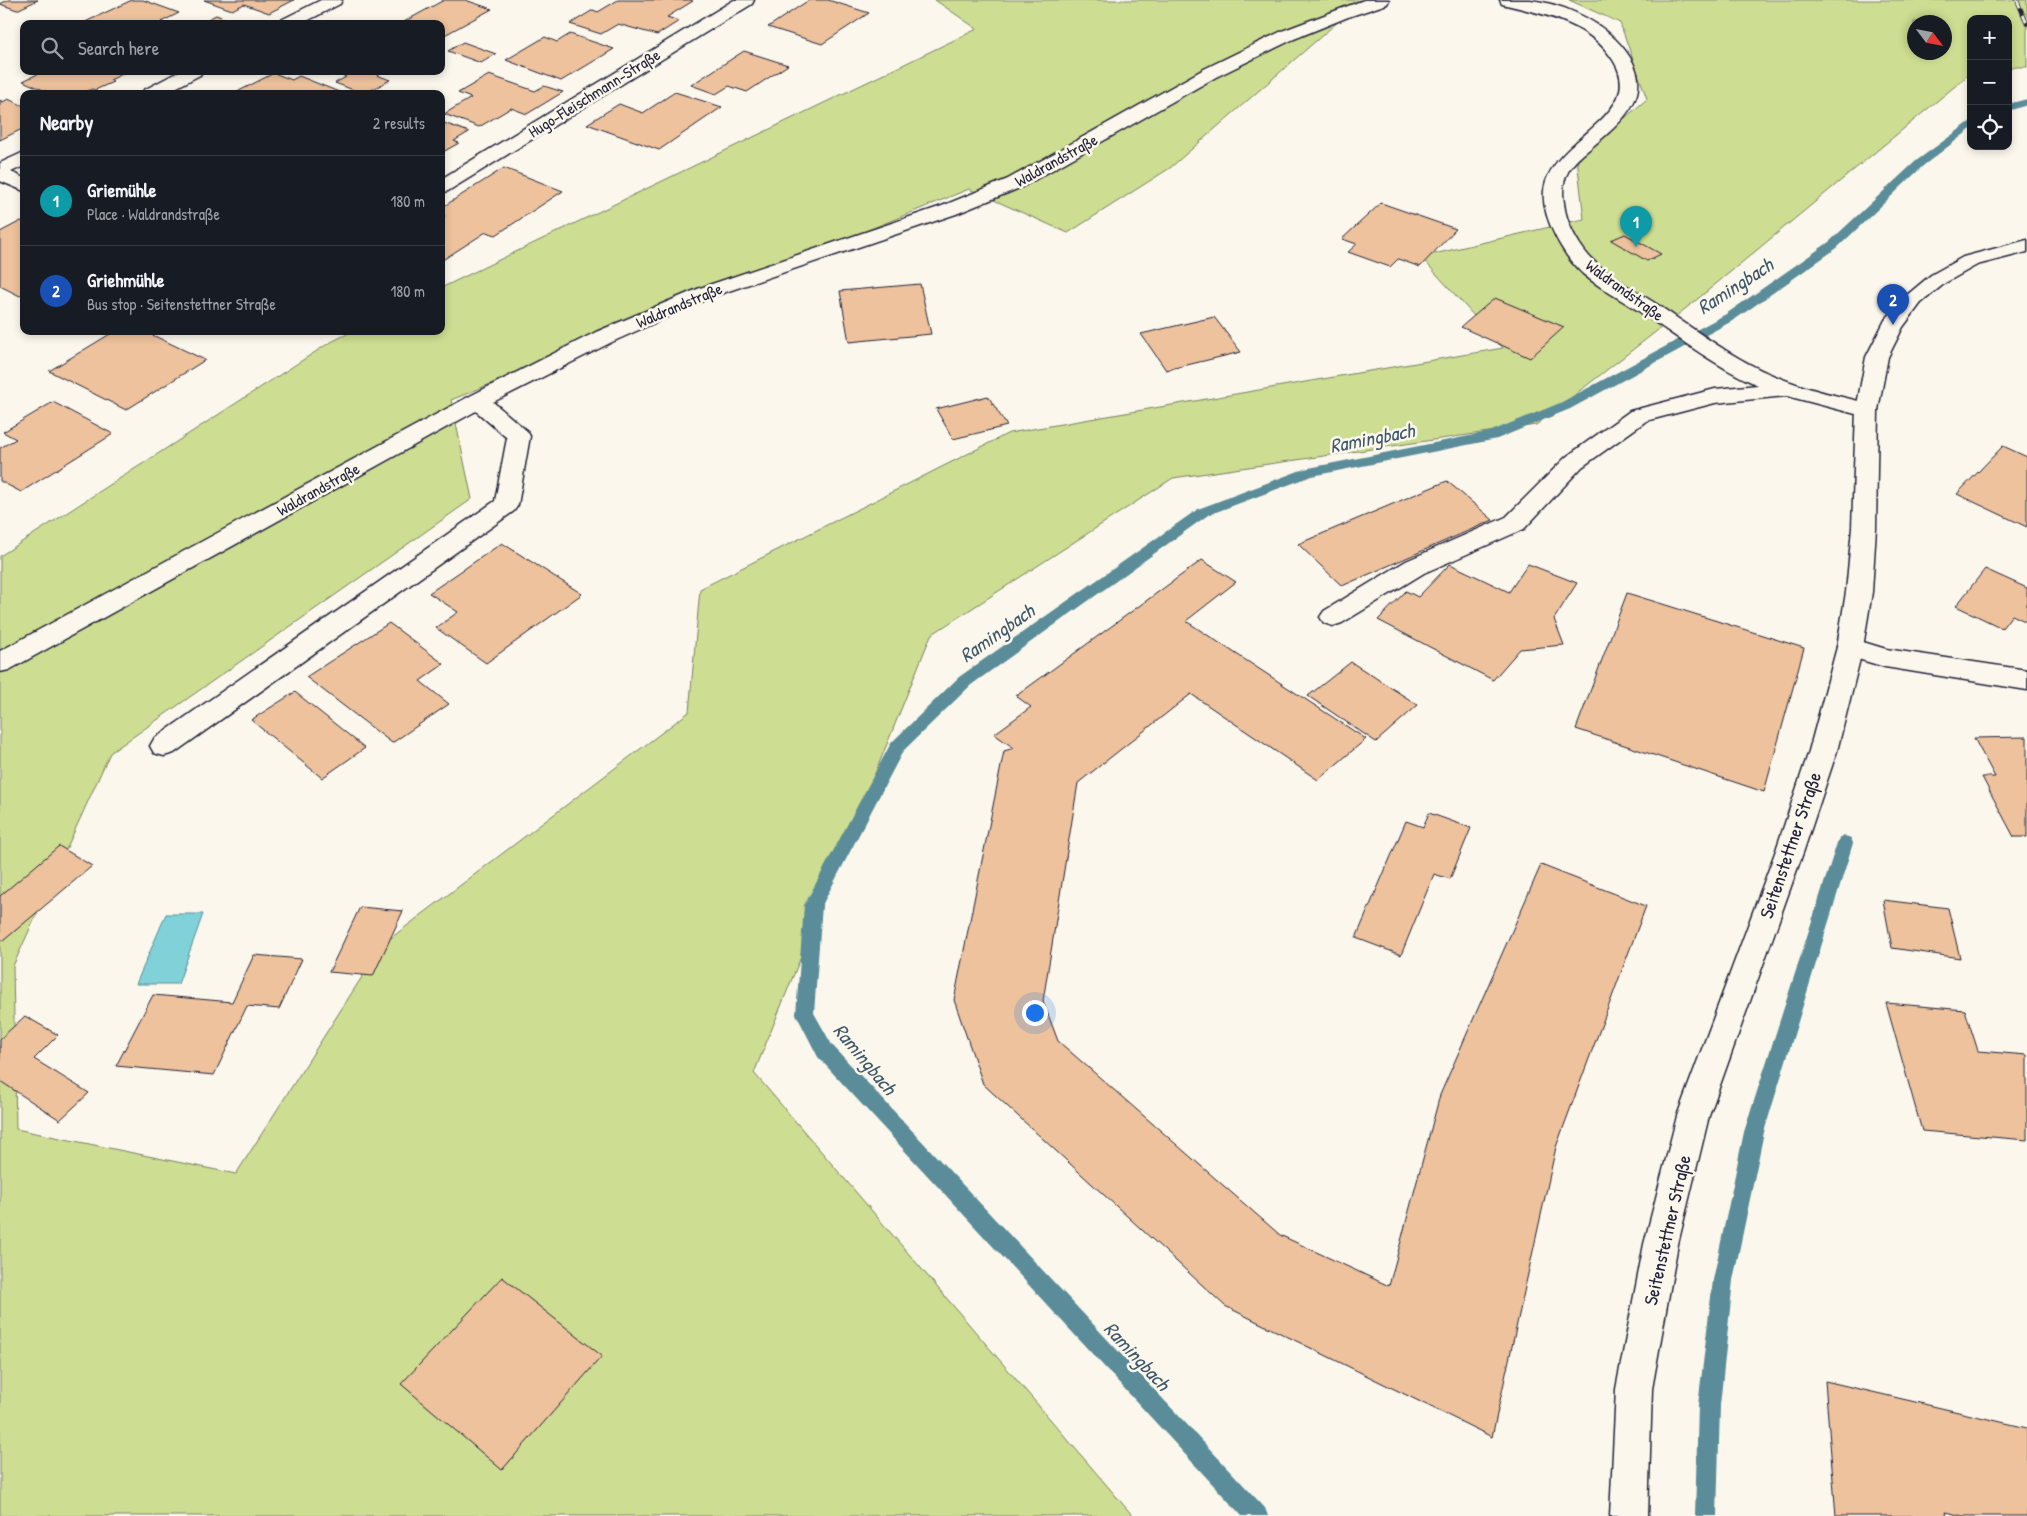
<!DOCTYPE html>
<html lang="en">
<head>
<meta charset="utf-8">
<style>
	body { margin:0; font-family:"Patrick Hand",sans-serif; background:#242831; color:#f1f3f6 }
	.controls { position:absolute; right:15px; top:15px; display:grid; overflow:hidden; border-radius:10px; box-shadow:0 2px 8px #0003 }
	.controls button { width:45px; height:45px; display:grid; place-items:center; padding:0; border:0; border-bottom:1px solid #363941; background:#171b24; color:#f1f3f6; font:25px sans-serif }
	.compass { position:absolute; left:1907px; top:15px; width:45px; height:45px; border-radius:50%; background:#171b24; box-shadow:0 2px 8px #0003; rotate:122deg }
	.you { position:absolute; left:1034px; top:1012px; width:18px; height:18px; margin:-12px; border:4px solid #fff; border-radius:50%; background:#1a73e8; box-shadow:0 0 0 8px #1a73e833 }
	.badge { display:grid; place-items:center; width:32px; height:32px; border-radius:50%; background:#9495a2; color:#fff; font-size:16px; font-weight:700 }
	.pin { position:absolute; translate:-50% -41px; filter:drop-shadow(0 1px 2px #0008) }
	.pin::after { content:''; position:absolute; top:26px; width:18px; height:15px; background:inherit; clip-path:polygon(0 0,100% 0,50% 100%) }
	.list { margin:0; padding:0; list-style:none }
	h2 { display:flex; justify-content:space-between; align-items:center; height:65px; margin:0; padding:0 20px; font-size:21px }
	h2 small { font-size:16px; font-weight:400; color:#9ea1a6 }
	.list li { display:grid; grid-template-columns:32px 1fr auto; gap:15px; align-items:center; box-sizing:border-box; height:90px; padding:0 20px; border-top:1px solid #363941 }
	.list b { display:block; font-size:19px; white-space:nowrap }
	.list p { margin:0; font-size:16px; white-space:nowrap; color:#9ea1a6 }
	.list em { font-size:16px; font-style:normal; color:#9ea1a6 }
	.icon { flex:none; width:28px; height:28px; fill:none; stroke:currentColor; stroke-width:2; stroke-linecap:round; stroke-linejoin:round }
	.map { position:relative; flex:none; width:2027px; height:1516px; overflow:hidden }
	.search { position:absolute; background:#171b24; box-shadow:0 2px 8px #0003; left:20px; top:20px; width:425px; height:55px; display:flex; align-items:center; gap:12px; box-sizing:border-box; padding:0 18px; border-radius:10px; color:#9ea1a6; font-size:19px }
	.panel { position:absolute; background:#171b24; box-shadow:0 2px 8px #0003; left:20px; top:90px; width:425px; height:245px; border-radius:10px }
	.map>svg:first-child { display:block }
	.green { fill:#cddd91; stroke:#788066; fill-rule:evenodd }
	.water { fill:#80d2d8; stroke:#5a8c99 }
	.lines { fill:none; stroke-linecap:round; stroke-linejoin:round }
	.stream { fill:#5a8c99; fill-rule:evenodd }
	.building { fill:#edc29c; stroke:#22223b }
	.minor-casing { stroke:#22223b; stroke-width:3 }
	.major-casing { stroke:#22223b; stroke-width:3 }
	.minor { fill:#fbf7ec; fill-rule:evenodd }
	.major { fill:#fbf7ec; fill-rule:evenodd }
	.rail-casing { stroke:#22223b; stroke-width:4 }
	.rail { stroke:#fbf7ec; stroke-width:2.5; stroke-dasharray:8; stroke-linecap:butt }
	.labels { text-anchor:middle; stroke-width:5; stroke-linejoin:round; paint-order:stroke }
	.far-street-label { font-size:16px; fill:#22223b; stroke:#fbf7ec }
	.street-label { font-size:19px; fill:#22223b; stroke:#fbf7ec }
	.water-label { font-size:20px; font-style:italic; fill:#3e576a; stroke:#fbf7ec }
</style>
</head>
<body>
<div class="map">
<svg width="2027" height="1516" viewBox="0 0 2027 1516">
	<rect width="100%" height="100%" fill="#fbf7ec"/>
	<filter id="ink" filterUnits="userSpaceOnUse"><feTurbulence type="fractalNoise" baseFrequency=".02" numOctaves="2"/><feDisplacementMap in="SourceGraphic" scale="10" xChannelSelector="R" yChannelSelector="G"/><feConvolveMatrix kernelMatrix="1 2 1 2 8 2 1 2 1" color-interpolation-filters="sRGB"/></filter>
	<g filter="url(#ink)">
		<path class="green" d="M935 0H1363L1170 168 1068 233 969 189 451 400 472 499 110 753 13 966 16 1129 236 1174 383 944 689 712 700 589 1009 433 1503 348 1421 257 1584 219 1577 159 1647 99 1620 23 1569 0H2027V67H2008V19H1971V73L1694 302 1536 425 1173 478 931 635 754 1073 1133 1516H0V556L329 343 353 331H441V288L977 29ZM1914 22H1944V52H1914Z"/>
		<path class="water" d="M166 914H203L178 984H136Z"/>
		<g class="lines">
			<path class="stream" d="M2027 99V105L2008 111V104Z
				M1971 121V129L1924 165 1837 248 1734 320 1570 409 1497 439 1312 476 1208 515 971 685 903 751 822 905 814 1013 832 1045 1265 1508 1268 1516H1242L818 1057 796 1014 804 905 807 900 891 743 959 677 1198 509 1304 469 1489 432 1560 403 1726 314 1829 242 1916 161Z
				M1845 836 1851 838 1853 843 1764 1132 1733 1280 1720 1405 1717 1516H1695L1698 1405 1713 1280 1744 1132 1837 843 1839 838Z"/>
		</g>
		<path class="building" d="M8 0H38L17 10 0 4Z
			M132 0H143L179 13 161 22 165 24H81Z
			M204 0H294L269 13 244 4 232 10Z
			M444 0H465L492 9 441 37V24H400Z
			M618 0H690L693 1 667 17 679 21 657 35 618 24 601 34 570 24 593 10 598 12Z
			M809 0H828L869 13 822 44 768 27Z
			M216 15 231 21 225 24H198Z
			M570 34 614 49 561 81 506 60 545 37 557 42Z
			M463 42 496 54 481 63 448 51Z
			M744 51 788 65 747 92 729 86 716 94 691 85Z
			M44 71H122L125 73 110 80 113 82 95 90 92 89 81 94H52L23 81Z
			M332 71H383L377 75 390 80 364 94 335 83 346 77Z
			M274 73 292 80 299 76 344 94 235 93Z
			M489 75 535 91 544 86 563 92 527 114 511 108 479 127 444 114 471 98 458 93Z
			M675 92 722 107 659 150 587 124 619 104 643 113Z
			M8 99 24 106V128L0 140V100L3 102Z
			M441 122 469 132 454 141 459 143 441 153Z
			M504 168 563 191 496 235 486 232 441 261V218L445 216 441 214V208Z
			M1381 203 1456 229 1420 267 1398 259 1390 267 1348 252 1357 244 1342 239Z
			M21 221 24 222V293L20 296 0 286V232Z
			M1625 234 1661 254 1647 261 1611 240Z
			M920 284 931 334 849 342 840 291Z
			M1495 298 1564 327 1530 358 1461 327Z
			M1214 317 1241 352 1166 370 1141 334Z
			M115 331H144L205 360 126 410 49 371Z
			M988 396 1007 426 953 439 936 409Z
			M53 402 113 434 21 492 0 481V448L16 439 3 432Z
			M2003 446 2027 457V527L1957 494Z
			M1447 481 1493 520 1342 586 1298 544Z
			M502 543 582 594 486 663 436 628 458 612 429 593Z
			M1202 560 1236 582 1186 621 1366 739 1318 780 1191 694 1078 783 1043 1001 1058 1041 1280 1235 1389 1286 1440 1095 1541 865 1646 906 1556 1147 1492 1437 1225 1306 983 1084 954 1000 1004 751 1014 748 994 734 1031 707 1016 696Z
			M1450 564 1509 592 1528 564 1577 583 1554 619 1564 645 1520 649 1493 680 1378 620 1406 591 1418 597Z
			M1985 569 2027 588V622L2012 615 2002 628 1956 606Z
			M1627 593 1804 648 1764 792 1576 729Z
			M389 623 444 664 420 681 449 704 392 743 306 677Z
			M1351 662 1418 705 1376 742 1308 696Z
			M295 692 365 748 322 778 251 720Z
			M2027 737V837H2014L1982 777H1995L1974 738Z
			M1429 813 1471 828 1450 879 1434 874 1401 955 1356 938 1406 821 1423 827Z
			M59 846 92 866 3 941 0 939V896Z
			M1883 900 1948 908 1960 958 1892 948Z
			M360 907 403 911 373 976 329 972Z
			M254 955 302 959 279 1009 247 1006 214 1075 116 1066 153 995 232 1002Z
			M1886 1003 1965 1010 1978 1051 2027 1055V1140L1922 1131Z
			M25 1016 58 1035 34 1059 89 1093 60 1120 0 1081V1039Z
			M502 1277 602 1356 502 1470 401 1384Z
			M1825 1381 2027 1428V1516H1963L1945 1512 1946 1516H1836Z"/>
		<g class="lines">
			<g class="minor-casing">
				<path id="minor" d="M321 0H342L340 4 301 24H279L281 20Z
					M734 0H754L752 4 448 191 441 193V179Z
					M1364 0H1389L1387 4 1348 17 1294 39 1216 77 1022 187 956 214 714 296 612 342 493 402 527 431 530 436 518 505 514 511 174 753 164 756 154 753 150 746 154 739 495 501 507 438 476 411 9 670 0 672V651L470 396 596 332 700 288 942 206 1008 179 1204 69 1282 31Z
					M1500 0C1510 0 1520 0 1530 0 1559 3 1594 18 1615 39 1656 80 1638 109 1599 141 1589 150 1576 158 1569 170 1563 180 1562 192 1564 203 1566 224 1581 251 1598 265 1616 281 1640 293 1661 307 1698 332 1735 360 1777 377 1809 390 1842 397 1875 405L1878 410 1875 415 1867 417 1787 396 1715 403 1646 421 1582 467 1524 529 1424 573 1342 623 1333 626 1324 623 1320 617 1324 611 1406 561 1506 517 1566 457 1630 411 1715 389 1758 385C1718 368 1682 340 1646 316 1626 302 1602 290 1583 274 1564 257 1541 217 1544 191 1549 138 1649 116 1613 60 1589 22 1543 14 1502 4Z
					M180 71H203L200 75 164 94H141L144 90Z
					M24 152V166L11 172 24 178V191L0 181V163Z
					M1850 638 1886 649 2027 670V690L1885 667 1841 654 1837 647 1841 640Z"/>
			</g>
			<g class="major-casing">
				<path id="major" d="M2027 240V252L1977 265 1945 283 1921 303 1903 327 1888 357 1878 410 1876 528 1872 592 1863 647 1837 751 1804 850 1709 1116 1678 1244 1652 1389 1648 1516H1610L1616 1389 1644 1244 1677 1116 1776 850 1809 751 1837 647 1846 592 1852 528 1856 410 1866 357 1885 320 1907 295 1931 275 1963 257Z"/>
			</g>
			<use href="#minor" class="minor"/>
			<use href="#major" class="major"/>
			<g class="rail-casing">
				<path id="rail" d="M2017 0 2027 24"/>
			</g>
			<use href="#rail" class="rail"/>
		</g>
	</g>
	<g class="labels">
		<g class="far-street-label">
			<text transform="translate(594 93) rotate(-32)" y="6">Hugo-Fleischmann-Straße</text>
			<text transform="translate(1056 160) rotate(-29)" y="6">Waldrandstraße</text>
			<text transform="translate(1625 290) rotate(36)" y="6">Waldrandstraße</text>
			<text transform="translate(679 305) rotate(-23)" y="6">Waldrandstraße</text>
			<text transform="translate(318 489) rotate(-29)" y="6">Waldrandstraße</text>
		</g>
		<g class="street-label">
			<text transform="translate(1790 845) rotate(-71)" y="7">Seitenstettner Straße</text>
			<text transform="translate(1667 1230) rotate(-77)" y="7">Seitenstettner Straße</text>
		</g>
		<g class="water-label">
			<text transform="translate(1735 286) rotate(-33)" y="7">Ramingbach</text>
			<text transform="translate(1372 438) rotate(-11)" y="7">Ramingbach</text>
			<text transform="translate(997 633) rotate(-35)" y="7">Ramingbach</text>
			<text transform="translate(865 1059) rotate(50)" y="7">Ramingbach</text>
			<text transform="translate(1137 1356) rotate(47)" y="7">Ramingbach</text>
		</g>
	</g>
</svg>
<div class="controls">
<button>+</button>
<button>−</button>
<button><svg class="icon" aria-label="locate" viewBox="0 0 24 24"><circle cx="12" cy="12" r="6"/><path d="M12 2v4M12 18v4M2 12h4M18 12h4"/></svg></button>
</div>
<svg class="compass" viewBox="-18 -18 36 36"><path d="M0-13l5 13h-10z" fill="#e53935"/><path d="M0 13l5-13h-10z" fill="#9ea1a6"/></svg>
<div class="you"></div>
<div class="pin badge" style="left:1636px;top:247px;background:#0f9aa8">1</div>
<div class="pin badge" style="left:1893px;top:325px;background:#1a4fb4">2</div>
<div class="search"><svg class="icon" aria-label="search" viewBox="0 0 24 24"><circle cx="10" cy="10" r="6"/><path d="M15 15l6 6"/></svg>Search here</div>
<section class="panel">
<h2>Nearby<small>2 results</small></h2>
<ul class="list">
<li><span class="badge" style="background:#0f9aa8">1</span><div><b>Griemühle</b><p>Place · Waldrandstraße</p></div><em>180 m</em></li>
<li><span class="badge" style="background:#1a4fb4">2</span><div><b>Griehmühle</b><p>Bus stop · Seitenstettner Straße</p></div><em>180 m</em></li>
</ul>
</section>
</div>
</body>
</html>
